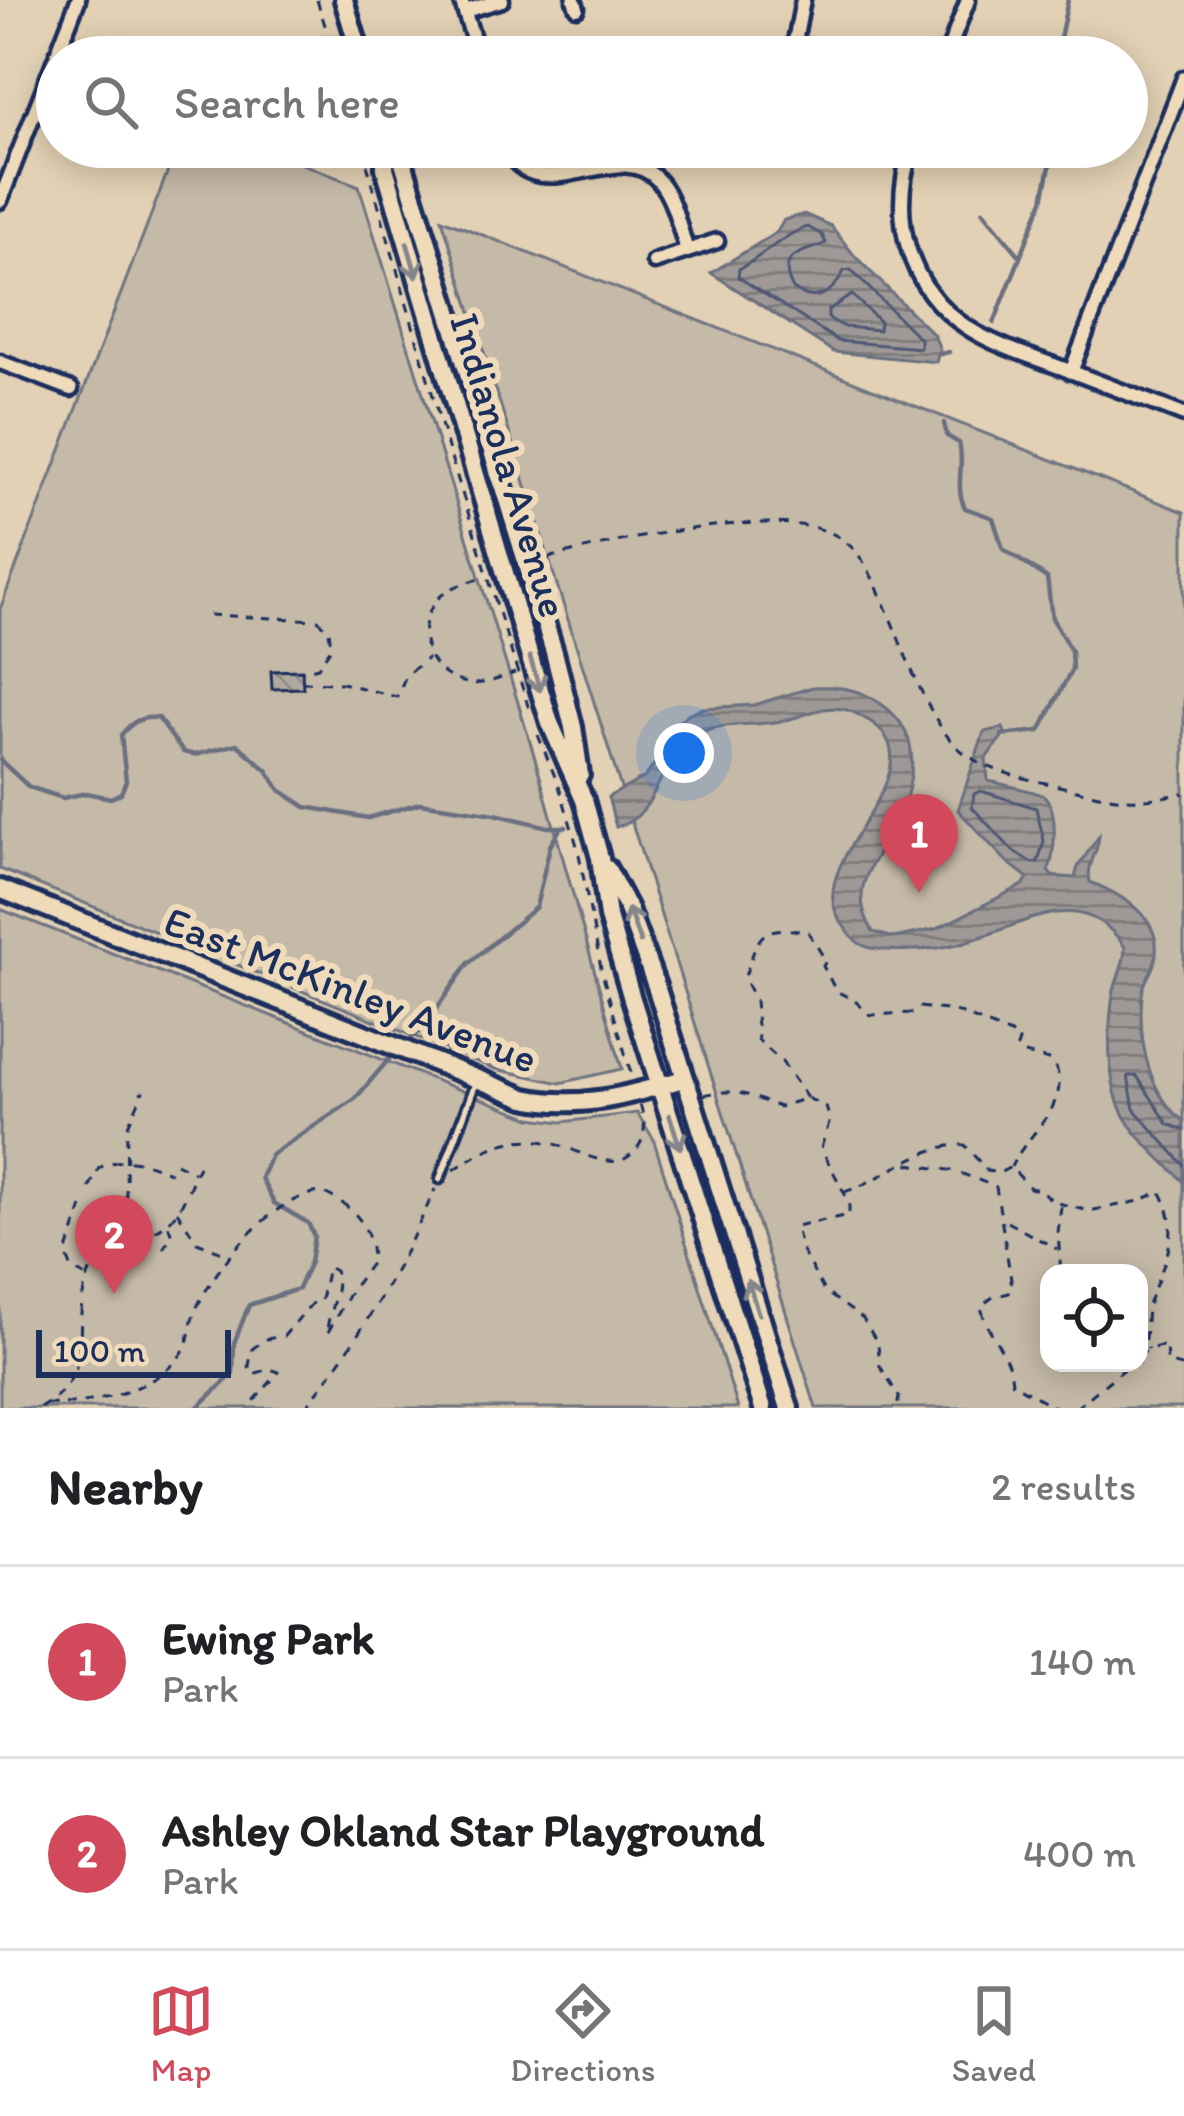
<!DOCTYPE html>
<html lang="en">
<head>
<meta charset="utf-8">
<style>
	body { margin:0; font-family:Itim,sans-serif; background:#f6f6f6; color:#202124 }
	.controls { position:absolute; right:36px; bottom:36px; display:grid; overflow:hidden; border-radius:24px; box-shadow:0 6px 30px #0003 }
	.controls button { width:108px; height:108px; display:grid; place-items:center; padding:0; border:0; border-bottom:3px solid #e0e0e0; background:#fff; color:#202124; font:60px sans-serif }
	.scale { position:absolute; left:36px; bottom:30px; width:195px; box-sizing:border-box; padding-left:12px; border:6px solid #1b2f5e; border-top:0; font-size:33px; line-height:42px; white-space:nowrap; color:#1b2f5e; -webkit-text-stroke:9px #efdbb9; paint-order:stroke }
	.you { position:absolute; left:684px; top:753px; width:42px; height:42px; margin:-30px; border:9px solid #fff; border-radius:50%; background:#1a73e8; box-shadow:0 0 0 18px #1a73e833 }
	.badge { display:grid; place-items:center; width:78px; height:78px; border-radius:50%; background:#d1495b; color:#fff; font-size:39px; font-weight:700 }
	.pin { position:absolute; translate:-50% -99px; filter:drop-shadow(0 3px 6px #0008) }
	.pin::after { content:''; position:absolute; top:63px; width:42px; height:36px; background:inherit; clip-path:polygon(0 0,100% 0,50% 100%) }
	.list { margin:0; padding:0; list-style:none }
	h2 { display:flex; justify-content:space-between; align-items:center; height:156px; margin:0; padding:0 48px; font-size:51px }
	h2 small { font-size:39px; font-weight:400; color:#757577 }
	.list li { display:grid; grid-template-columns:78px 1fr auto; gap:36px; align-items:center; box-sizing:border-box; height:192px; padding:0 48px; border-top:3px solid #e0e0e0 }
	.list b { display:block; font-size:45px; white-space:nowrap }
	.list p { margin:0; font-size:39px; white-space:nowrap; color:#757577 }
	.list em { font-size:39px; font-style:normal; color:#757577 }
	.icon { flex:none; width:66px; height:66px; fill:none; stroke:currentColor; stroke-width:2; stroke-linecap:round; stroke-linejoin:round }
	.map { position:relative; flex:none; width:1184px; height:1408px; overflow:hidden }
	.search { position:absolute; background:#fff; box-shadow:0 6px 30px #0003; left:36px; right:36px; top:36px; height:132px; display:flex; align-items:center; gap:30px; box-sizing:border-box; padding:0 42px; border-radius:66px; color:#757577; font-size:45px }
	.sheet { height:540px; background:#fff }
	nav { display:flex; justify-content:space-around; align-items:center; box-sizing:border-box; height:168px; border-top:3px solid #e0e0e0; background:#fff; font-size:33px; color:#757577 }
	nav a { display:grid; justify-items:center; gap:6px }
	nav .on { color:#d1495b }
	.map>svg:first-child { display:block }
	.park { fill:#c5b9a7; stroke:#707482; stroke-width:3; fill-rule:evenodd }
	.water { fill:url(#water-rules); stroke:#6a6f80; stroke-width:3 }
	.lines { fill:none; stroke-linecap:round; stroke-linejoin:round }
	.shore { stroke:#4f5974; stroke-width:3 }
	.stream { stroke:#6a6f80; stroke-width:4.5 }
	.building { fill:url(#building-back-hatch); stroke:#1b2f5e; stroke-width:3 }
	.service-casing { stroke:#1b2f5e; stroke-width:15 }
	.minor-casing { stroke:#1b2f5e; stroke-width:21 }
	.secondary-casing { stroke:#1b2f5e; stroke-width:26 }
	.path { stroke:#1b2f5e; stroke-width:3; stroke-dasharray:9 9; stroke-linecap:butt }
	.service { stroke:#efdbb9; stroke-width:6 }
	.minor { stroke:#efdbb9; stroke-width:12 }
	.secondary { stroke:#efdbb9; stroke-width:16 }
	.oneway { stroke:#85858c }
	.labels { text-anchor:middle; stroke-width:12; stroke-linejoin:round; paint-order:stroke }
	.street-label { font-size:42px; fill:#1b2f5e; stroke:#efdbb9 }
</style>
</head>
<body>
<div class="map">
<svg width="1184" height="1408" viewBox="0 0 1184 1408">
	<defs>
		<pattern id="water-rules" width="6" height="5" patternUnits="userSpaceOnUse" patternTransform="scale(3)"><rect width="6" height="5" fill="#9e9996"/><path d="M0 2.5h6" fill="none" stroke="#807d7e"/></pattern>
		<pattern id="building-back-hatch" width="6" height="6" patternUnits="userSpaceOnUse" patternTransform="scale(3)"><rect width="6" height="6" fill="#b1a99f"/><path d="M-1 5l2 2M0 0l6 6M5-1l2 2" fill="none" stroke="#8f8a85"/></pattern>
	</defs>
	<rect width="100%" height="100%" fill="#e2d1b4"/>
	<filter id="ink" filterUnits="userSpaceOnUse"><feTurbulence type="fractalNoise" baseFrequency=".00833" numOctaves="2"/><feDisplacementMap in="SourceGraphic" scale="24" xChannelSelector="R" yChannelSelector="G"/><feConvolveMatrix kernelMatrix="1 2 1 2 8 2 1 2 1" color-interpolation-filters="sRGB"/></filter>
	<g filter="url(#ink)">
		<path class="park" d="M177 147H259L359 186 534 755 622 1069 560 1083 495 1069 0 869V609Z
			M442 219 1184 512V1408H816ZM1049 1273H1139V1363H1049Z
			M0 909 531 1118 562 1122 637 1113 653 1138 738 1408H0Z"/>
		<path class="water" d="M804 214 831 226 854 255 934 335 940 349 936 362 834 352 711 273 777 232 784 220Z
			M813 687C843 685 867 691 890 711 923 741 913 787 896 823 877 863 845 885 873 932L894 938 936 929 1023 885 1028 878 1006 861 958 810 984 732 1003 728 1005 733 986 758 988 781C998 783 1038 792 1044 796 1059 808 1055 856 1048 871L1052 876 1075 878 1078 867 1099 836C1098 854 1086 864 1090 882 1122 895 1164 918 1155 960 1153 972 1143 981 1142 995 1138 1038 1147 1094 1184 1121V1182C1165 1162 1134 1137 1122 1112 1107 1079 1108 1036 1112 1001 1114 981 1125 967 1125 947 1084 886 1030 921 978 938 949 948 919 952 889 950 876 949 865 949 855 940 846 931 834 914 833 901 826 846 936 766 871 722 864 718 855 712 847 710 825 704 807 715 786 720 754 728 716 719 689 739 657 762 659 817 616 827L608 797 645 777 660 757 667 731 689 713 703 708 754 705Z"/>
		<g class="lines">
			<path class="shore" d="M808 227 822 235 826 243C805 253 774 253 793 289 815 305 834 293 844 271L851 270 920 339V348L838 341 738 277 739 269C762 257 785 233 808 227Z
				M852 295 880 322 879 330 844 327 828 318V310Z
				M981 791 1036 808 1044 841 1038 862 1032 863 1013 851 972 807 974 794Z
				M1184 1130 1168 1124 1137 1076H1128L1134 1109 1184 1165"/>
			<path class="stream" d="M1056 57 1068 0
				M983 211 1020 256
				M994 323 1043 200 1054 147
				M940 354 949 352
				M944 423 947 436 959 443C965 465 954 487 965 508L993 518 1003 549 1047 578 1052 618 1071 651 1072 669 1040 731 1002 735
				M0 760 29 787 63 798 86 793 111 798 121 793 126 781 121 735C132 722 140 716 158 718L183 752 195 755 237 744 267 770 280 790 306 807 368 818 420 803 495 814 548 827H566
				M403 1044 422 1029 468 964 536 907 550 846 560 829
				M197 1408 233 1374 234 1343 249 1305 298 1289 310 1262 314 1236 308 1223 274 1203 261 1178 271 1155 355 1099 395 1052"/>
		</g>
		<path class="building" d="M302 670 303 688 272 689 271 671Z"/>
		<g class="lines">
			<g class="service-casing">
				<path id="service" d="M440 1179 476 1082"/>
			</g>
			<g class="minor-casing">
				<path id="minor" d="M461 0 479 57
					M574 0 577 8
					M465 11 502 0
					M792 57 803 0
					M946 57 968 0
					M506 147C537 215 619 134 659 181 674 199 680 229 687 251
					M912 147C889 214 906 288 968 328 996 346 1030 356 1062 368 1103 384 1143 399 1184 415
					M0 201 78 0
					M654 262 717 241
					M0 362 71 389
					M1071 372 1184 78"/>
			</g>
			<g class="secondary-casing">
				<path id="secondary" d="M344 0 361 57
					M385 147V168L531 661 550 723 584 800 600 858 608 917 632 999 763 1408
					M391 147 403 162 554 652 573 727 580 775
					M607 869 628 909 656 986 789 1408
					M0 889 525 1098C581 1110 630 1095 683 1079"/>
			</g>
			<path class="path" d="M317 0 335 57
				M362 147 445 438 529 709
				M548 558C613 541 776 504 835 535 858 547 869 570 879 592 898 633 926 718 957 747 985 772 1024 778 1059 786 1112 798 1129 805 1184 793
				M478 579C463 584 446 588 436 601 411 632 429 678 468 683 484 686 500 678 515 673
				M209 615 318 620 329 630 331 648 318 667 302 671
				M302 682 342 683 397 697 406 675 428 658
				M538 735 560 789 578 849 602 973 632 1077
				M704 1095C736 1087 750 1096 779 1107L807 1098 826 1107 830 1120 821 1148 849 1202V1215L796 1226 801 1249 824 1291 863 1319 878 1344 880 1366 899 1397 897 1408
				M807 1098 782 1062 758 1040 755 1000 744 979C760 934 758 924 808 932L826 961 823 966 836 991 854 1000 870 1015 912 1013 919 1007 955 1011 1020 1038 1017 1047 1021 1053 1053 1061C1076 1103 1027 1132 1011 1167
				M176 1163 194 1172
				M908 1164 955 1171 996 1187 1012 1286 1009 1293 993 1297 981 1306C986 1335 1010 1351 1012 1383L1056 1408
				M454 1170C495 1141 525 1131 573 1150 589 1157 604 1163 621 1161 646 1148 648 1129 640 1104
				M89 1188 99 1168C123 1155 148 1162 171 1173
				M844 1192C886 1179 920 1144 965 1145L987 1171 999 1173 1011 1167 1030 1188 1040 1190 1054 1202 1089 1211 1140 1201 1160 1191C1184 1234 1163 1263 1148 1305 1145 1316 1147 1331 1144 1343L1148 1349
				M1061 1206 1058 1233 1061 1273
				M82 1207 66 1254 72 1269 86 1277
				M177 1211 197 1242 230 1255
				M1007 1222 1057 1249
				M150 1234 151 1245
				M163 1249 172 1235 168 1225
				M125 1252 127 1128 143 1092 140 1093
				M1139 1357 1148 1349 1166 1345 1167 1362 1184 1367
				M47 1404C90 1406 156 1391 182 1353 191 1340 189 1323 196 1309 217 1265 271 1196 322 1192 353 1206 372 1225 372 1262L351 1290 327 1334C327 1311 342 1290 335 1271L328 1267 321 1300 313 1302 284 1336 266 1339 252 1349 249 1366 253 1374 270 1369 279 1372 248 1408
				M40 1408C104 1370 65 1321 92 1268 117 1220 138 1249 167 1223 183 1210 190 1184 199 1166
				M305 1408C360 1339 400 1269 435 1189
				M1076 1408 1131 1363"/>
			<use href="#service" class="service"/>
			<use href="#minor" class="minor"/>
			<use href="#secondary" class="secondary"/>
		</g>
		<defs><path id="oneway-shaft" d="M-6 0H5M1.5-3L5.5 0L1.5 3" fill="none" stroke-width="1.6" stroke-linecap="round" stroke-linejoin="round" transform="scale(3)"/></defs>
		<g class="oneway">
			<use href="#oneway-shaft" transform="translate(412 260) rotate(74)"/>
			<use href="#oneway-shaft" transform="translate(535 674) rotate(73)"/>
			<use href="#oneway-shaft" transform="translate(634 925) rotate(-110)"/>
			<use href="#oneway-shaft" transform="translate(675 1132) rotate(72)"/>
			<use href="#oneway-shaft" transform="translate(753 1297) rotate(-108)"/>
		</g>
	</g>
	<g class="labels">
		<g class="street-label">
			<text transform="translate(510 465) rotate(73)" y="15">Indianola Avenue</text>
			<text transform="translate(351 989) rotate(21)" y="15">East McKinley Avenue</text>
		</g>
	</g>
</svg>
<div class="controls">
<button><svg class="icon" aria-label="locate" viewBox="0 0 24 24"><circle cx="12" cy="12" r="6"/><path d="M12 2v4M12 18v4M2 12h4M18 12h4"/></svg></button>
</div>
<div class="scale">100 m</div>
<div class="you"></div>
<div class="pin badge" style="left:919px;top:893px">1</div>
<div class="pin badge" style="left:114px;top:1294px">2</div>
<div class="search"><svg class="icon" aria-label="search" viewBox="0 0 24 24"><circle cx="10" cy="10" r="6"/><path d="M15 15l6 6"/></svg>Search here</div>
</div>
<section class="sheet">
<h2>Nearby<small>2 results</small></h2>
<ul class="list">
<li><span class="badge">1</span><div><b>Ewing Park</b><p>Park</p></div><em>140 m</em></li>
<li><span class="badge">2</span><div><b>Ashley Okland Star Playground</b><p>Park</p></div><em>400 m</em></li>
</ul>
</section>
<nav>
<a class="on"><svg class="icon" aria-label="map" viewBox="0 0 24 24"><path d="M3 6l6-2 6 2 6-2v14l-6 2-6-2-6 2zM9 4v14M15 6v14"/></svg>Map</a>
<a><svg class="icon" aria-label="directions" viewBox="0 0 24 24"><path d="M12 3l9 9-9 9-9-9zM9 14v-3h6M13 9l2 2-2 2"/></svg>Directions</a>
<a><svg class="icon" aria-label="saved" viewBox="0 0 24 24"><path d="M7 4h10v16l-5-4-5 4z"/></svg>Saved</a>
</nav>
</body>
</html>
